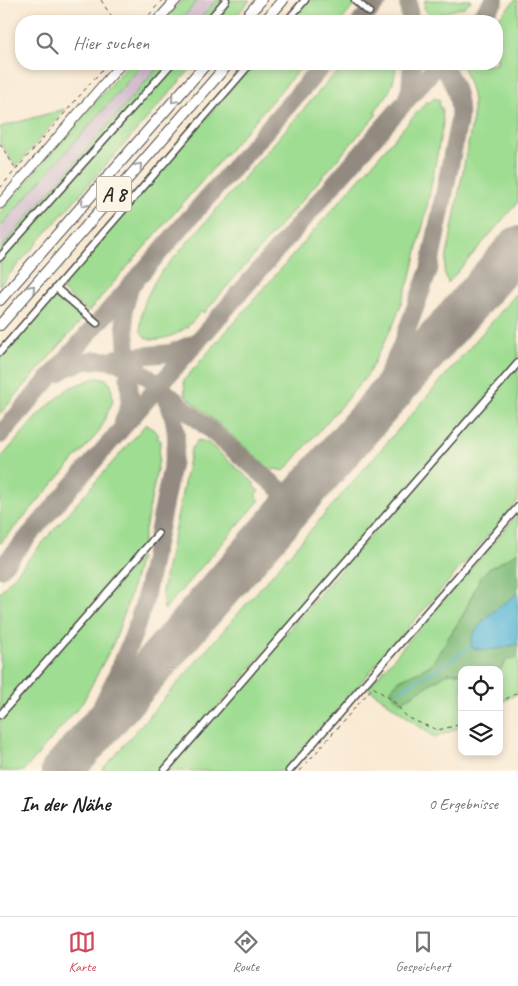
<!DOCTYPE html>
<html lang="de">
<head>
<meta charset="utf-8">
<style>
	body { margin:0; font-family:Caveat,sans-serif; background:#f2f2f2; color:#202124 }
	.controls { position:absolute; right:15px; bottom:15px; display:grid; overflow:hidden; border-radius:10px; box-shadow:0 2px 8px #0003 }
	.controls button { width:45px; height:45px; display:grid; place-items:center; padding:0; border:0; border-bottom:1px solid #e0e0e0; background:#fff; color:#202124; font:25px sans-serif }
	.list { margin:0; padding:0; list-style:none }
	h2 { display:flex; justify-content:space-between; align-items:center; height:65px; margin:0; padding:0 20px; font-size:21px }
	h2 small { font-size:16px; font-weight:400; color:#757577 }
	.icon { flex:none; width:28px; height:28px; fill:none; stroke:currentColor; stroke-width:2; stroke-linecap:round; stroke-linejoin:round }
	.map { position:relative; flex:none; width:518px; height:771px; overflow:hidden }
	.search { position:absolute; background:#fff; box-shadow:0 2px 8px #0003; left:15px; right:15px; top:15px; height:55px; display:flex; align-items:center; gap:12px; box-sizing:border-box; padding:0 18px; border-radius:20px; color:#757577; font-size:19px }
	.sheet { height:145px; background:#fff }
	nav { display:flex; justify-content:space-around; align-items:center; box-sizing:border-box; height:70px; border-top:1px solid #e0e0e0; background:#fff; font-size:14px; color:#757577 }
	nav a { display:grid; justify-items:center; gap:2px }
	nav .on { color:#d1495b }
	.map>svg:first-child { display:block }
	.industrial { fill:#d1bdcc }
	.green { fill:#9fdd92; stroke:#65845e }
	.forest { fill:#7fbc7c; stroke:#557454 }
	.water { fill:#59b7d7; stroke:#427181 }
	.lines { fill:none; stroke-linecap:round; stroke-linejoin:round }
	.stream { stroke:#59b7d7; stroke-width:2 }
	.taxiway { stroke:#928a80; stroke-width:18 }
	.runway { stroke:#928a80; stroke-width:42 }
	.minor-casing { stroke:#4a4844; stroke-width:9 }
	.major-casing { stroke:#4a4844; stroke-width:11 }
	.highway-casing { stroke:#4a4844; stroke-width:12 }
	.path { stroke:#4a4844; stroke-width:1; stroke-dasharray:4 4; stroke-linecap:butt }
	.minor { stroke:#fff; stroke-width:6 }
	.major { stroke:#fff; stroke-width:9 }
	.highway { stroke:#fff; stroke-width:10 }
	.oneway { stroke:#a0a0a0 }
	.labels { text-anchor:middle; stroke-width:4.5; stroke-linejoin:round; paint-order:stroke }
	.shield { fill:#fcf5e5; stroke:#6a6863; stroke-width:1 }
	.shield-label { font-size:20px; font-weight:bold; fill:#2b2b2b }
</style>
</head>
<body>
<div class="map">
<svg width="518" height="771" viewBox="0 0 518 771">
	<rect width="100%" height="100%" fill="#fcf5e5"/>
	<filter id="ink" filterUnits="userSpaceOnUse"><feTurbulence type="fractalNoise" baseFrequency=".02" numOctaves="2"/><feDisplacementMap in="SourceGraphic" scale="10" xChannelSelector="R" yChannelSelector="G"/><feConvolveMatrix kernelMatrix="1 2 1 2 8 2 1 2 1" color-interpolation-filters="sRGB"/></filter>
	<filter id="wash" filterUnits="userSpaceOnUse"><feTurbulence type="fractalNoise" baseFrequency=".0096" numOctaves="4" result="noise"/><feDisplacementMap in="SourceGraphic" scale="20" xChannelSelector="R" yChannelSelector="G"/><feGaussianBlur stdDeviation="1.12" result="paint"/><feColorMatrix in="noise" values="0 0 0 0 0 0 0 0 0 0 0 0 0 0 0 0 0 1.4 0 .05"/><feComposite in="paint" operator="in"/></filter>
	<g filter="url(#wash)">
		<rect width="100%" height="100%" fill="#f9ead4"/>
		<path class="industrial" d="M198 0H217L198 21H180Z
			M143 64H161L0 249V227Z"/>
		<path class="green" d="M182 0H198L180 21H164Z
			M217 0H223L205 21H198Z
			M229 0H250L232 21H210Z
			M308 0H359L341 21H290Z
			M425 0H472L464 7 433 16 429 14 424 8Z
			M515 0H518V202L448 283 444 271 473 118V101L471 90 462 64H497L496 21Z
			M128 64H143L0 227V212Z
			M161 64H195L0 285V249Z
			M253 64H304L88 312 63 291 61 285Z
			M349 64H396C394 87 389 94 374 112L377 114 204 313 201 311C196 317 191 325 184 329 173 337 148 346 141 332 139 310 147 295 158 276L330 79Z
			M434 98 440 100 439 107 442 108 443 124 425 217 412 272 395 321 367 376 286 469 284 471 269 468 185 395 184 380 427 101 429 103Z
			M65 109 16 167 2 145 0 146V127Z
			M518 292V361L162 771H101Z
			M55 293 59 294 85 316 0 414V354Z
			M518 366V501L284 771H166Z
			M95 378H105L111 385 113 401 99 432 0 544V459L40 413 69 388Z
			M145 425H148L159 435 157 438 160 440 159 460 141 550 0 713V592Z
			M198 440 207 442 255 484 253 486 259 491 255 495 260 500 164 610 162 592 191 449Z
			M518 514V552L487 570 480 578 463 615 431 665 398 681 401 702 448 673H462V726L435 738 368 688Z
			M140 557 130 596 115 640 83 702 24 771H0V718Z
			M518 657V693L499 704V671L507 660Z"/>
		<path class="forest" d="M518 552V593L482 621 507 647 518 644V657L507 660 499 671V670H462V673H448L401 702 395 698 391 689 398 681 431 665 463 615 480 578 487 570Z"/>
		<path class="water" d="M518 593V644C503 648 486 653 471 647 469 625 503 605 518 593Z"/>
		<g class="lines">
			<path class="stream" d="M400 690 439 668 471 647"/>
			<path class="taxiway" d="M408 0 410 21
				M361 21 379 0
				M476 21 495 0
				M407 97 410 90 412 64
				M117 358 171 353 192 344
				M57 374C86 353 121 357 148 377L296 503
				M123 422 129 406 130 397 124 310 130 288
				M363 425 400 349 429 270 459 120C461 99 454 81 442 64
				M0 435 324 64
				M0 569 438 64
				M60 771 100 709 116 677 133 636 144 603 176 445C177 422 171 402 156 384"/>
			<path class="runway" d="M62 771 518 247"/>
		</g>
	</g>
	<g filter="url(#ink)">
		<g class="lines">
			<g class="minor-casing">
				<path id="minor" d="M355 0 369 12
					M208 21 226 0
					M287 21 305 0
					M0 257 171 64
					M56 288 97 323
					M0 352 250 64
					M0 715 158 534
					M164 771 518 363
					M289 771 518 507"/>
			</g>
			<g class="major-casing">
				<path id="major" d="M157 21 176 0
					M0 204 121 64"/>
			</g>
			<g class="highway-casing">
				<path id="highway" d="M243 21 261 0
					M265 21 283 0
					M0 300 206 64
					M0 325 228 64"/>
			</g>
			<path class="path" d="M101 0 114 21
				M144 21 162 0
				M0 144 16 169
				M0 188 107 64
				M499 703 518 692
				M300 771 373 687 393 701 407 717 422 724 438 730 462 724"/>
			<use href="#minor" class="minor"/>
			<use href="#major" class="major"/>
			<use href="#highway" class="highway"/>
		</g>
		<defs><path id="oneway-chevron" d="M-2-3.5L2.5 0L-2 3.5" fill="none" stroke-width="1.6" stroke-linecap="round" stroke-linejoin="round" transform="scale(1.25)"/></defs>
		<g class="oneway">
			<use href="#oneway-chevron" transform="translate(174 100) rotate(131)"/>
			<use href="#oneway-chevron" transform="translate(139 166) rotate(-49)"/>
			<use href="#oneway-chevron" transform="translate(84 204) rotate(131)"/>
			<use href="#oneway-chevron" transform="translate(32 288) rotate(-49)"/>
		</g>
	</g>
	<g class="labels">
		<rect class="shield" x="96.5" y="176.5" width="35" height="35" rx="4"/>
		<g class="shield-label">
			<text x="114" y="201">A 8</text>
		</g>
	</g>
</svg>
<div class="controls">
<button><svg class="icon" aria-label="locate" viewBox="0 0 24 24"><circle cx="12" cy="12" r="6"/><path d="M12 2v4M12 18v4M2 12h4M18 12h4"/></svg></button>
<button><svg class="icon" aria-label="layers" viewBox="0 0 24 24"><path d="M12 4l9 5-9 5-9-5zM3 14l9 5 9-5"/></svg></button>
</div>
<div class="search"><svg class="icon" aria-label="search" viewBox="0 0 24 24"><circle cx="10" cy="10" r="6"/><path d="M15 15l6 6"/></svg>Hier suchen</div>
</div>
<section class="sheet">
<h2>In der Nähe<small>0 Ergebnisse</small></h2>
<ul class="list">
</ul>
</section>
<nav>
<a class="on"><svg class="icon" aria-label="map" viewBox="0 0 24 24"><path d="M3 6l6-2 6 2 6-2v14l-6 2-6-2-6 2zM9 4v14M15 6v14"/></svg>Karte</a>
<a><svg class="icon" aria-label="directions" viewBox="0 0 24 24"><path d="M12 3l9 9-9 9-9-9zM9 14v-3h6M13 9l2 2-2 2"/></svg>Route</a>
<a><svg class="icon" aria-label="saved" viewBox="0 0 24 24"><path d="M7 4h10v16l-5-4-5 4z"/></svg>Gespeichert</a>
</nav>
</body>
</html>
